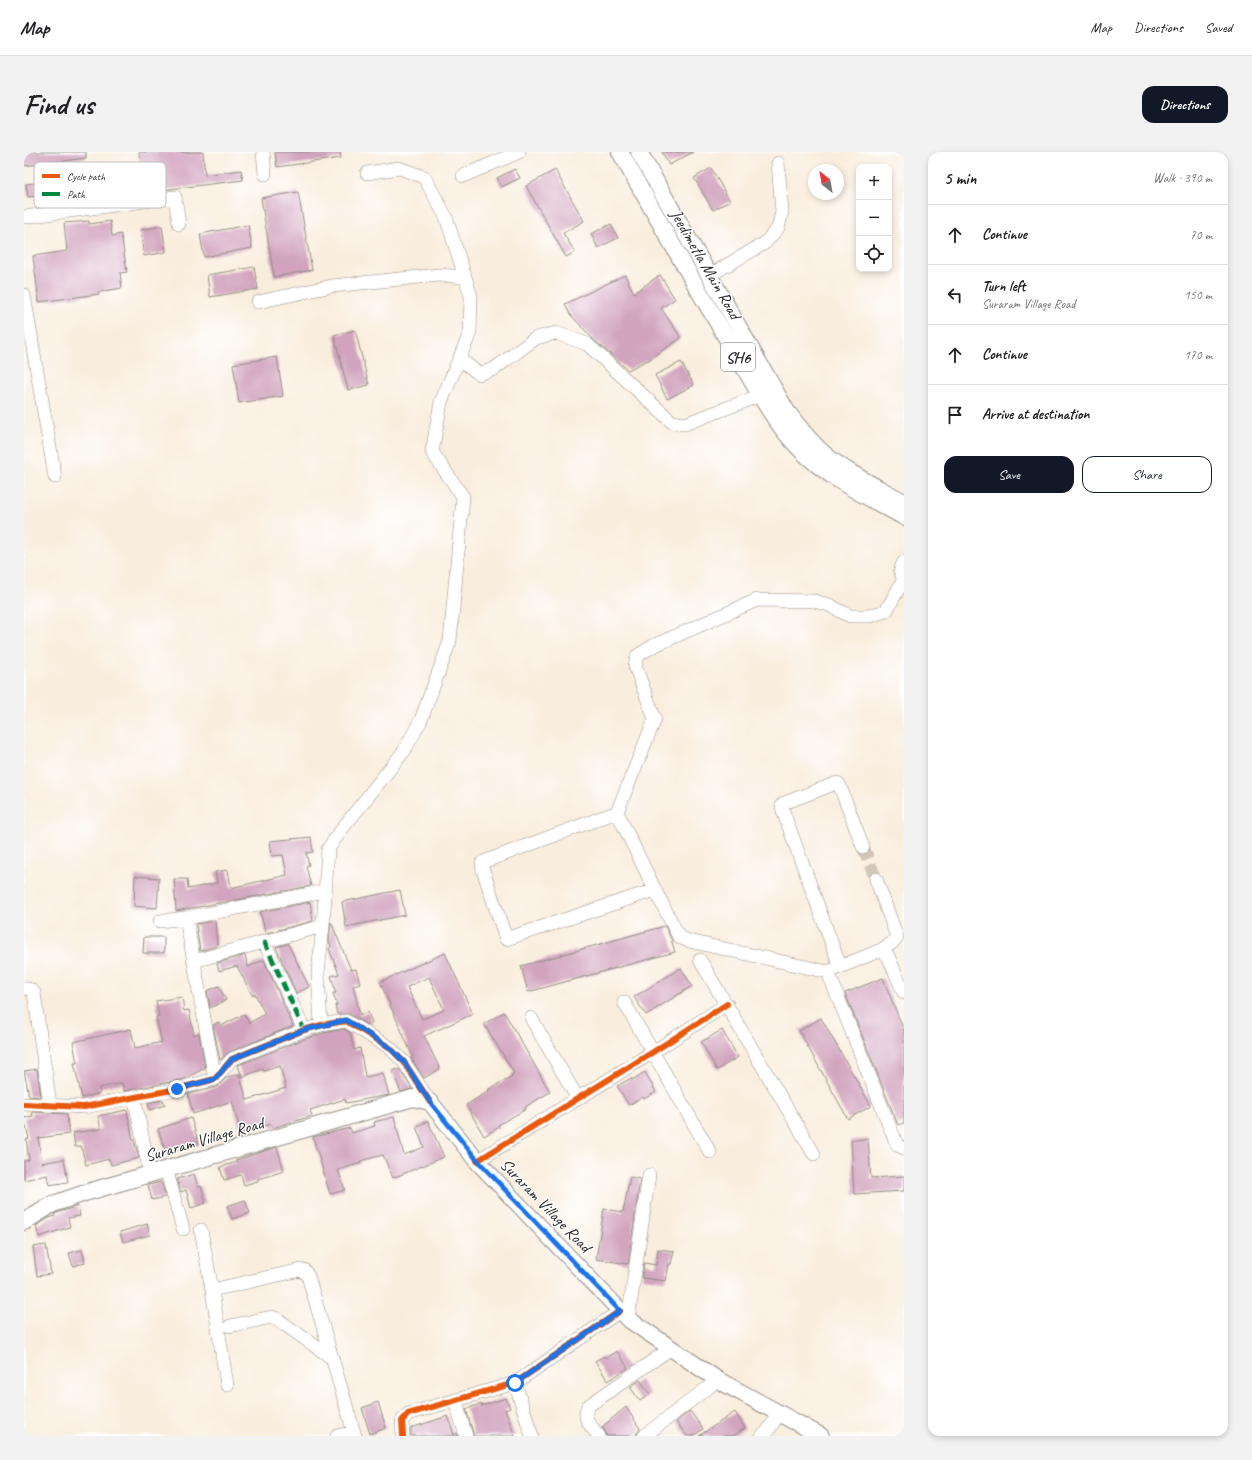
<!DOCTYPE html>
<html lang="en">
<head>
<meta charset="utf-8">
<style>
	body { margin:0; font-family:Caveat,sans-serif; background:#f2f2f2; color:#202124 }
	.controls { position:absolute; right:12px; top:12px; display:grid; overflow:hidden; border-radius:8px; box-shadow:0 2px 6px #0003 }
	.controls button { width:36px; height:36px; display:grid; place-items:center; padding:0; border:0; border-bottom:1px solid #e0e0e0; background:#fff; color:#202124; font:20px sans-serif }
	.compass { position:absolute; left:784px; top:12px; width:36px; height:36px; border-radius:50%; background:#fff; box-shadow:0 2px 6px #0003; rotate:329deg }
	.stop { position:absolute; width:12px; height:12px; margin:-9px; border:3px solid #1a73e8; border-radius:50%; background:#fff }
	.stop.end { background:#1a73e8; border-color:#fff; box-shadow:0 1px 4px #0008 }
	.list { margin:0; padding:0; list-style:none }
	h2 { display:flex; justify-content:space-between; align-items:center; height:52px; margin:0; padding:0 16px; font-size:17px }
	h2 small { font-size:13px; font-weight:400; color:#757577 }
	.list li { display:grid; grid-template-columns:26px 1fr auto; gap:12px; align-items:center; box-sizing:border-box; height:60px; padding:0 16px; border-top:1px solid #e0e0e0 }
	.list b { display:block; font-size:15px; white-space:nowrap }
	.list p { margin:0; font-size:13px; white-space:nowrap; color:#757577 }
	.list em { font-size:13px; font-style:normal; color:#757577 }
	.actions { display:flex; gap:8px; padding:12px 16px }
	.actions a { flex:1; padding:9px 0; border:1px solid #111827; border-radius:12px; text-align:center; font-size:14px; color:#111827 }
	.actions .main { background:#111827; color:#fff }
	.icon { flex:none; width:22px; height:22px; fill:none; stroke:currentColor; stroke-width:2; stroke-linecap:round; stroke-linejoin:round }
	.map { position:relative; flex:none; width:880px; height:1284px; overflow:hidden; border-radius:12px }
	header { display:flex; align-items:center; gap:24px; box-sizing:border-box; height:56px; padding:0 20px; background:#fff; border-bottom:1px solid #e0e0e0 }
	header strong { font-size:19px }
	nav { display:flex; gap:22px; margin-inline-start:auto; font-size:14px }
	.intro { display:flex; align-items:center; justify-content:space-between; box-sizing:border-box; height:96px; padding:0 24px }
	h1 { margin:0; font-size:28px }
	.button { padding:10px 18px; border-radius:12px; background:#111827; color:#fff; font-size:14px; font-weight:700 }
	main { display:flex; gap:24px; padding:0 24px }
	aside { flex:1; background:#fff; border-radius:12px; box-shadow:0 2px 6px #0003 }
	.map>svg:first-child { display:block }
	.building { fill:#d1a3be; fill-rule:evenodd }
	.lines { fill:none; stroke-linecap:round; stroke-linejoin:round }
	.minor-tunnel { stroke:#d0c6b9; stroke-width:13; stroke-dasharray:13 6; stroke-linecap:butt }
	.minor-casing { stroke:#928c84; stroke-width:14 }
	.major-casing { stroke:#928c84; stroke-width:18 }
	.minor { stroke:#fff; stroke-width:13 }
	.major { stroke:#fff; stroke-width:16 }
	.quiet { stroke:#00873e; stroke-width:5; stroke-dasharray:10 5; stroke-linecap:butt }
	.cycleway-casing { stroke:#fff; stroke-width:8 }
	.cycleway { stroke:#e8590c; stroke-width:6 }
	.route { stroke:#1a73e8; stroke-width:5 }
	.labels { text-anchor:middle; stroke-width:3; stroke-linejoin:round; paint-order:stroke }
	.shield { fill:#fff; stroke:#6b6b6b; stroke-width:1 }
	.shield-label { font-size:16px; font-weight:bold; fill:#2b2b2b }
	.street-label { font-size:17px; fill:#2b2b2b; stroke:#fff }
	.key { fill:#fff; stroke:#bfbfbf; stroke-width:1 }
	.key-label { font-size:11px; fill:#2b2b2b }
</style>
</head>
<body>
<header>
<strong>Map</strong>
<nav><a>Map</a><a>Directions</a><a>Saved</a></nav>
</header>
<div class="intro"><h1>Find us</h1><a class="button">Directions</a></div>
<main>
<div class="map">
<svg width="880" height="1284" viewBox="0 0 880 1284">
	<rect width="100%" height="100%" fill="#fff"/>
	<filter id="ink" filterUnits="userSpaceOnUse"><feTurbulence type="fractalNoise" baseFrequency=".025" numOctaves="2"/><feDisplacementMap in="SourceGraphic" scale="8" xChannelSelector="R" yChannelSelector="G"/><feConvolveMatrix kernelMatrix="1 2 1 2 8 2 1 2 1" color-interpolation-filters="sRGB"/></filter>
	<filter id="wash" filterUnits="userSpaceOnUse"><feTurbulence type="fractalNoise" baseFrequency=".012" numOctaves="4" result="noise"/><feDisplacementMap in="SourceGraphic" scale="16" xChannelSelector="R" yChannelSelector="G"/><feGaussianBlur stdDeviation="0.9" result="paint"/><feColorMatrix in="noise" values="0 0 0 0 0 0 0 0 0 0 0 0 0 0 0 0 0 1.4 0 .05"/><feComposite in="paint" operator="in"/></filter>
	<g filter="url(#wash)">
		<rect width="100%" height="100%" fill="#f9eddd"/>
		<g id="blocks">
			<path class="building" d="M6 0H62V6L0 14V1Z
				M115 0H179L181 23 217 18 219 28 114 41 113 31 117 30Z
				M251 0H316L317 6 253 15Z
				M638 0H669L645 13Z
				M687 16 706 49 689 58 670 26Z
				M491 17 496 26 477 35 473 26Z
				M531 18 560 69 539 81 551 100 542 105 502 34Z
				M54 26 56 39 4 45 2 32Z
				M274 40 288 118 250 125 237 46Z
				M65 69V72L86 69 88 84 97 82 103 120 96 121 98 136 74 140 75 142 15 150 9 104 43 99 40 71Z
				M587 72 594 86 574 96 567 82Z
				M224 73 228 96 180 105 176 82Z
				M138 74 142 100 120 104 116 78Z
				M230 115 234 137 186 145 183 123Z
				M601 123 610 141 636 123 651 147 637 156 657 186 623 209V208L604 218 568 186 546 162 541 152Z
				M331 178 345 233 324 238 310 183Z
				M253 205 259 244 215 251 209 212Z
				M657 210 670 233 643 247 631 223Z
				M287 685 289 700 282 701 285 713 282 714 287 734 152 759 150 727H163L164 737 193 731 191 720 204 718 207 736 263 723 259 703 248 704 246 689Z
				M111 724 135 726 133 756 110 754Z
				M376 738 381 763 322 775 318 750Z
				M286 750 289 769 242 781 236 760Z
				M191 769 193 794 176 799 172 772Z
				M307 770 327 818 332 817 336 832 329 834 336 863 344 860 348 871 343 873 326 862H313L311 853H313L309 841H312L307 824 315 822 305 797 307 794 305 789Z
				M641 774 647 787 651 800 504 840 497 814Z
				M120 785H140V801H119Z
				M264 792 285 835 272 841 252 795Z
				M421 801 449 862 400 884 416 917 400 926 387 906 389 905 356 830ZM405 825 420 858 398 867 383 835Z
				M221 803 224 815 240 808 269 874 205 900 196 908 189 873 195 870 197 874 220 862 225 871 241 862 231 842 228 843 213 814 195 819 193 811Z
				M657 816 668 834 622 863 610 845Z
				M859 826 880 879V971L874 973 821 841Z
				M195 834 202 848 186 856 183 839Z
				M158 845 160 859 165 858 170 883 175 881 181 916 160 927 151 929 100 939 98 931 75 936 76 941 58 946 50 911H53L49 890 107 877 111 896 138 890 132 865 135 864 132 849Z
				M480 860 526 940 501 955 502 957 474 973 475 975 460 984 442 953 465 939 464 938 488 924 487 923 490 921 460 872Z
				M797 866 847 954 824 967 775 879Z
				M320 877 326 881 330 898 336 896 341 924 342 925 359 921 365 943 322 951 321 947 286 958 288 964 248 976 247 972 217 981 208 949 169 962 164 942 193 935 203 925 215 922 223 948 262 936 256 914 240 919 239 917 218 925 214 913 283 886 299 881Z
				M698 878 714 905 693 918 677 890Z
				M13 917 17 945 5 944 0 919Z
				M375 917 387 935V937L377 940 368 919Z
				M621 920 632 940 620 947 619 945 605 953 593 934 607 926 608 928Z
				M139 948 141 953 126 958 124 951Z
				M103 958 109 988H110L115 1006 87 1013 85 1007 62 1013 57 994 51 995 49 981 77 977 74 964Z
				M8 960 43 962 45 982 14 986 18 1011 40 1007 44 1030 25 1033 23 1023 0 1028V1009L5 1008 2 987H5L0 966 9 964Z
				M370 965 380 1003 400 995 392 975 404 969 420 1005 369 1026 359 1003 336 1009 337 1011 314 1018 321 1038 306 1042 289 985 326 976 328 981 351 974 350 970Z
				M167 966 175 992 158 998 157 996 142 1001 134 977Z
				M844 987 847 1026 880 1024V1039L830 1042 827 988Z
				M253 995 260 1019 234 1027V1029L220 1033 217 1023 200 1028 196 1015 213 1010 212 1008Z
				M170 1022 174 1035 177 1034 182 1051 167 1056 162 1038 157 1040 153 1027Z
				M606 1025 616 1027 604 1112 572 1107 580 1057 599 1060Z
				M137 1030 142 1045 128 1048 124 1033Z
				M221 1048 226 1061 208 1067 203 1054Z
				M54 1054 56 1064 44 1066 46 1075 15 1085 12 1074 25 1066 31 1064 30 1062Z
				M123 1072 126 1083 99 1090 96 1080Z
				M22 1093 27 1122 13 1124 9 1095Z
				M634 1097 650 1099 647 1112H645L642 1129 618 1126 620 1111 632 1113Z
				M58 1098 61 1111 49 1114 45 1101Z
				M593 1199 604 1216 584 1229 571 1209 580 1204 581 1206Z
				M616 1228 626 1242 616 1249 606 1235Z
				M482 1246 486 1256 481 1258 491 1284H450L442 1257 457 1252V1254Z
				M354 1250 362 1276 346 1282 338 1256Z
				M602 1255 616 1277 613 1281 612 1284H583L581 1279 578 1275Z
				M666 1259 679 1277 669 1284H663L652 1270Z
				M711 1260 721 1276 709 1284H675Z
				M424 1264 430 1283 433 1281 434 1284H387V1276Z"/>
		</g>
	</g>
	<g filter="url(#ink)">
		<use href="#blocks" fill-opacity="0" stroke="#928c84" stroke-width="1"/>
		<g class="lines">
			<path class="minor-tunnel" d="M839 695 852 727"/>
			<g class="minor-casing">
				<path id="minor" d="M239 0 241 22
					M439 24 495 0
					M0 65 151 45 155 72
					M686 123 741 91 754 76 758 60 754 11
					M0 143 31 325
					M234 150 308 134 415 123 441 125
					M436 207 455 222 470 217 512 186 532 181 563 192 648 270 661 272 737 243
					M880 427C875 420 876 417 880 410
					M593 660 459 710 458 712 459 718 482 787 631 738 655 785 665 789 804 820 857 798 864 804 880 841
					M852 727 873 785 868 791 857 798
					M631 738 593 660 631 567 611 514 613 504 629 494 733 448 790 449 805 453 826 464H845L855 461 862 459 880 427
					M136 769 162 766
					M240 789 280 878
					M676 808 790 1002
					M170 809 299 774
					M816 814 759 659 758 653 760 651 813 631 815 632 839 695
					M804 820 873 993 880 996
					M0 837C5 836 7 837 10 841L26 953
					M600 850 686 1000
					M507 866 554 947
					M297 873 294 821 299 774 304 697 318 677 380 599 397 568 426 489 439 345 408 300 417 250 446 181 447 144 422 65 400 25 375 16 343 21
					M191 927 162 766 301 739
					M110 945 126 1022
					M0 952 60 955 153 937 191 927 208 907 280 878 297 873 322 869 365 895 380 910 406 950
					M453 1009 629 900 703 852
					M142 1017 159 1077
					M177 1078 188 1138 203 1233
					M188 1138 277 1118H280L284 1124 331 1284
					M604 1167 625 1023
					M206 1174 248 1165 253 1167 308 1206
					M491 1231 508 1284
					M431 1248 442 1284
					M313 1284 330 1280
					M379 1284 378 1269 384 1262 491 1231 596 1159
					M575 1284C568 1275 557 1266 564 1254L646 1197
					M620 1284 694 1228
					M738 1284 742 1281 755 1262"/>
			</g>
			<g class="major-casing">
				<path id="major" d="M596 0C634 67 671 134 711 200 730 232 748 268 774 295 803 326 844 345 880 365
					M615 0 762 258C773 273 784 287 798 300 821 320 853 335 880 350
					M0 1070 29 1052 64 1040 389 946 406 950 453 1009 604 1167 694 1228 797 1284"/>
			</g>
			<use href="#minor" class="minor"/>
			<use href="#major" class="major"/>
			<path class="quiet" d="M240 789 280 878"/>
			<g class="cycleway-casing">
				<path id="cycleway" d="M0 952 60 955 153 937 191 927 208 907 280 878 297 873 322 869 365 895 380 910 406 950
					M453 1009 629 900 703 852
					M379 1284 378 1269 384 1262 491 1231 596 1159"/>
			</g>
			<use href="#cycleway" class="cycleway"/>
		</g>
	</g>
	<g class="lines" filter="url(#ink)">
		<path class="route" d="M153 937 191 927 208 907 280 878 322 868 365 895 380 910 406 950 454 1009 596 1159 491 1231"/>
	</g>
	<g class="labels">
		<rect class="shield" x="697" y="191" width="34" height="28" rx="3"/>
		<g class="shield-label">
			<text x="714" y="211">SH6</text>
		</g>
		<g class="street-label">
			<text transform="translate(682 112) rotate(60)" y="6">Jeedimetla Main Road</text>
			<text transform="translate(180 987) rotate(-16)" y="6">Suraram Village Road</text>
			<text transform="translate(522 1053) rotate(46)" y="6">Suraram Village Road</text>
		</g>
	</g>
	<rect x="10" y="10" width="132" height="46" rx="6" class="key"/>
	<rect x="18" y="22" width="18" height="4" fill="#e8590c"/>
	<rect x="18" y="40" width="18" height="4" fill="#00873e"/>
	<g class="key-label">
		<text x="43" y="28">Cycle path</text>
		<text x="43" y="46">Path</text>
	</g>
</svg>
<div class="controls">
<button>+</button>
<button>−</button>
<button><svg class="icon" aria-label="locate" viewBox="0 0 24 24"><circle cx="12" cy="12" r="6"/><path d="M12 2v4M12 18v4M2 12h4M18 12h4"/></svg></button>
</div>
<svg class="compass" viewBox="-18 -18 36 36"><path d="M0-13l5 13h-10z" fill="#e53935"/><path d="M0 13l5-13h-10z" fill="#757577"/></svg>
<div class="stop" style="left:491px;top:1231px"></div>
<div class="stop end" style="left:153px;top:937px"></div>
</div>
<aside>
<h2>5 min<small>Walk · 390 m</small></h2>
<ul class="list">
<li><svg class="icon" aria-label="ahead" viewBox="0 0 24 24"><path d="M12 20V5M6 11l6-6 6 6"/></svg><div><b>Continue</b></div><em>70 m</em></li>
<li><svg class="icon" aria-label="left" viewBox="0 0 24 24"><path d="M17 20v-9H6M10 6l-5 5 5 5"/></svg><div><b>Turn left</b><p>Suraram Village Road</p></div><em>150 m</em></li>
<li><svg class="icon" aria-label="ahead" viewBox="0 0 24 24"><path d="M12 20V5M6 11l6-6 6 6"/></svg><div><b>Continue</b></div><em>170 m</em></li>
<li><svg class="icon" aria-label="arrive" viewBox="0 0 24 24"><path d="M6 21V4h12l-3 4 3 4H6"/></svg><div><b>Arrive at destination</b></div></li>
</ul>
<div class="actions"><a class="main">Save</a><a>Share</a></div>
</aside>
</main>
</body>
</html>
